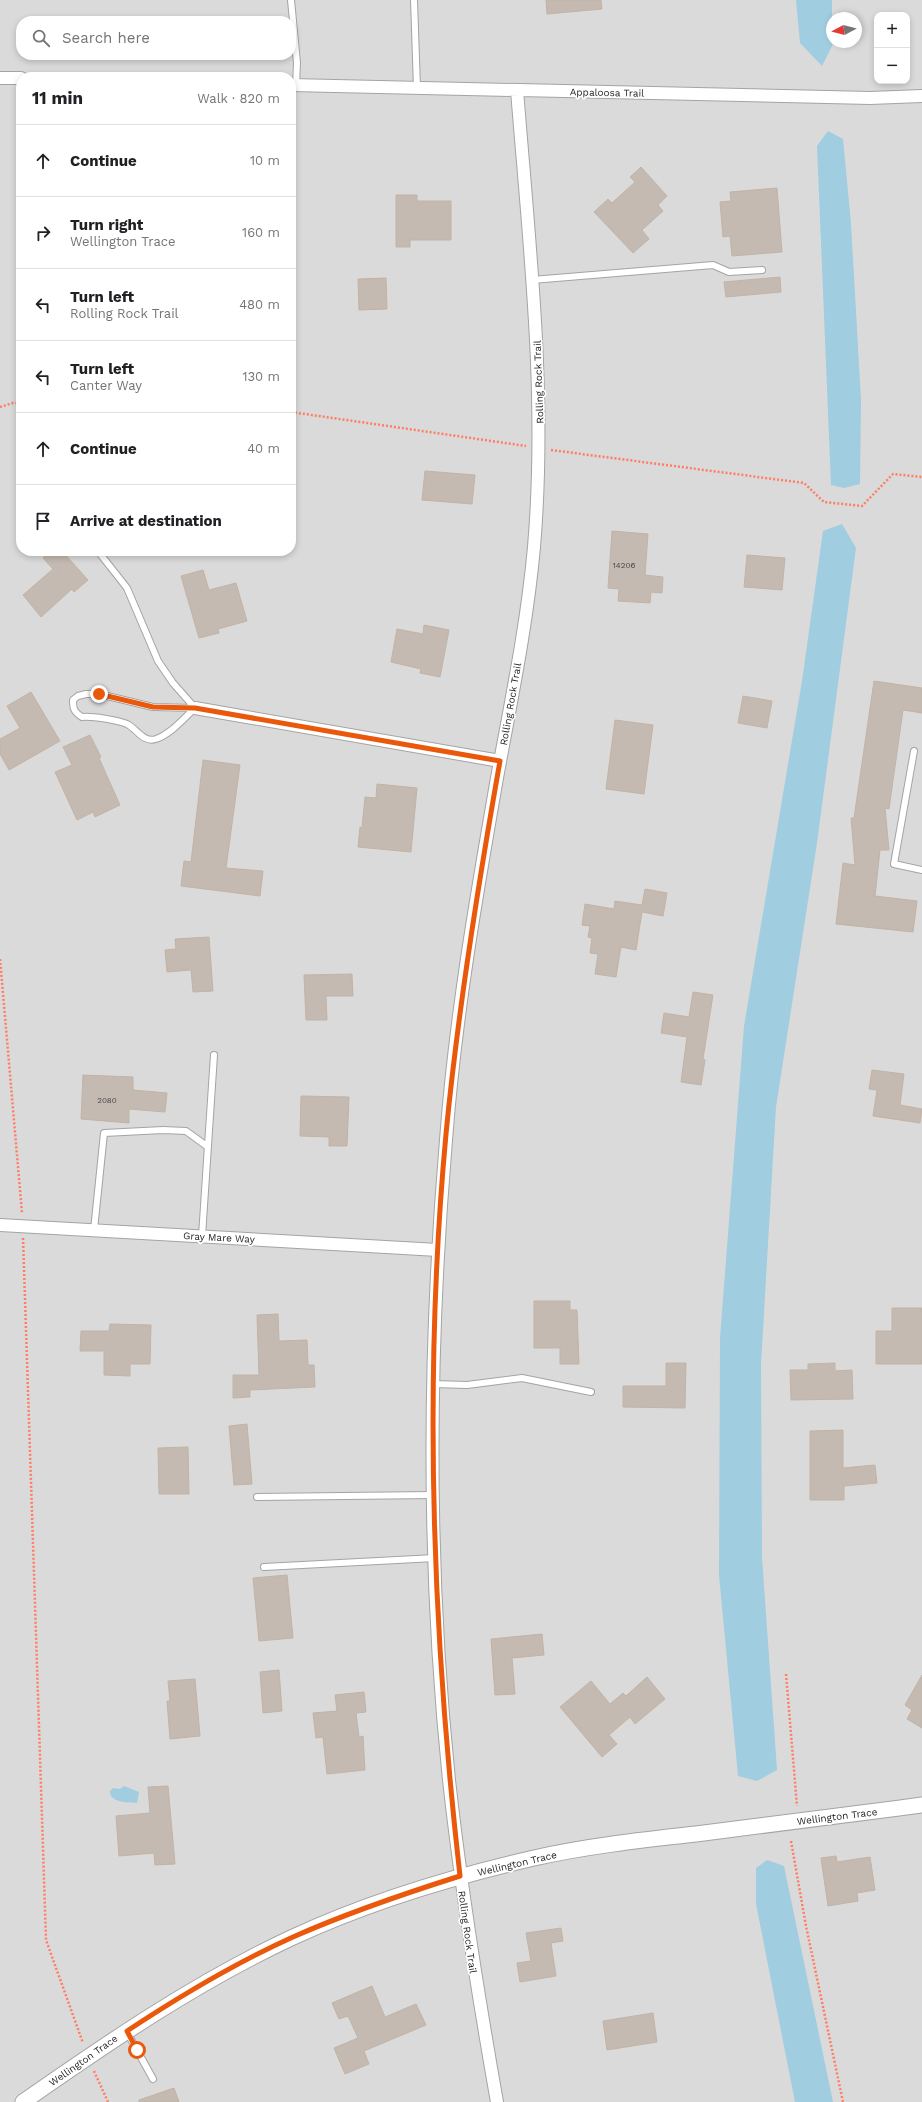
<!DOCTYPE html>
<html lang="en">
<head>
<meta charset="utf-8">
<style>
	body { margin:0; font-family:"Work Sans",sans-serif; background:#f2f2f2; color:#202124 }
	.controls { position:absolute; right:12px; top:12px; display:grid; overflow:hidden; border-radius:8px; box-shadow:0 2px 6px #0003 }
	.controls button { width:36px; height:36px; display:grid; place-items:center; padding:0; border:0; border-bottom:1px solid #e0e0e0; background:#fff; color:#202124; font:20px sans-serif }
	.compass { position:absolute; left:826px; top:12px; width:36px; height:36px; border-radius:50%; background:#fff; box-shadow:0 2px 6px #0003; rotate:263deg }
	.stop { position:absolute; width:12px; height:12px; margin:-9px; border:3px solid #ea580c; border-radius:50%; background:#fff }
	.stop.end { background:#ea580c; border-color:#fff; box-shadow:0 1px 4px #0008 }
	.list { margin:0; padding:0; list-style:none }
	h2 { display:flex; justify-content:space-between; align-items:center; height:52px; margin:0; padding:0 16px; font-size:17px }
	h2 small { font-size:13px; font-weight:400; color:#757577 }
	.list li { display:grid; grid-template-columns:26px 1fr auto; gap:12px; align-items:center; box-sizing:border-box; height:72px; padding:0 16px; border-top:1px solid #e0e0e0 }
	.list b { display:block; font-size:15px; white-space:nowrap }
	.list p { margin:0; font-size:13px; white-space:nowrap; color:#757577 }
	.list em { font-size:13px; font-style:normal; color:#757577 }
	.icon { flex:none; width:22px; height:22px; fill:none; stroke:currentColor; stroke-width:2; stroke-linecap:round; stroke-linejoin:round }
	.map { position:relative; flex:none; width:922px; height:2102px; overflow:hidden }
	.search { position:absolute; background:#fff; box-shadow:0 2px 6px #0003; left:16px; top:16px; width:280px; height:44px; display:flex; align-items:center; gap:10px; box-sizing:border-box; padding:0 14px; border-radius:16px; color:#757577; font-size:15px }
	.panel { position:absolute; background:#fff; box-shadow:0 2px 6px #0003; left:16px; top:72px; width:280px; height:484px; border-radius:16px }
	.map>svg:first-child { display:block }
	.residential { fill:#dbdada; fill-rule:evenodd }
	.water { fill:#a0cde0 }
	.building { fill:#c4bab2; stroke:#c2b3a4 }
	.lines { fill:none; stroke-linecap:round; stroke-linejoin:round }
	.service-casing { stroke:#a4a4a4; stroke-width:8 }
	.minor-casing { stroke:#a4a4a4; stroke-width:14 }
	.tertiary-casing { stroke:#a4a4a4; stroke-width:17 }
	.path { stroke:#ff7d64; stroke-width:2.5; stroke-dasharray:2 2; stroke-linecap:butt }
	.service { stroke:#fff; stroke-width:6 }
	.minor { stroke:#fff; stroke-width:12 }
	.tertiary { stroke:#fff; stroke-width:15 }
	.route { stroke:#ea580c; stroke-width:5 }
	.labels { text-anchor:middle; stroke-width:3.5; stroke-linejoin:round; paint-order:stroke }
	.number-label { font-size:8px; fill:#474442 }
	.street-label { font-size:10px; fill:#1d1d1d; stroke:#fff }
</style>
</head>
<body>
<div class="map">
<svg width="922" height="2102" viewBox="0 0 922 2102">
	<rect width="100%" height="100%" fill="#efece2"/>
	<path class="residential" d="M0 0H922V2102H0ZM877 15H907V81H877ZM832 18H856V42H832ZM21 21H291V55H21ZM21 77H291V551H21Z"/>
	<path class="water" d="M796 0H832V42H834L822 66 800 43Z
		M828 131 843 139 851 223 861 400 860 484 844 488 831 485 817 146Z
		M842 524 856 548 817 843 776 1107 761 1364 762 1557 777 1770 757 1781 738 1776 719 1575 720 1338 744 1026 802 681 823 531Z
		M124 1786 139 1792 137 1803C127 1802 110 1803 110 1791L113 1788 120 1789Z
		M767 1860 784 1866 833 2102H795L756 1904V1868Z"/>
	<path class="building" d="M546 0H601L602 9 547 14Z
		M641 167 667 196 658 205 663 211 642 230 649 239 633 253 594 212 608 199 612 203 635 182 630 177Z
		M777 188 782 252 732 256 730 236 723 237 720 202 731 201 730 192Z
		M396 195H417V201H451V240H410V247H396Z
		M780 277 781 292 726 297 724 282Z
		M386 278 387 309 359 310 358 279Z
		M425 471 475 475 472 504 422 500Z
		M612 531 648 534 645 575 663 577 662 593 651 592 650 603 618 601 619 589 608 588Z
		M51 551H62L88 580 74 592 72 589 41 617 23 595 53 569 43 558Z
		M747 555 785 558 782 590 744 587Z
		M203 570 209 590 236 583 247 621 218 629 219 633 199 638 181 576Z
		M424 625 449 630 440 677 420 673 421 669 391 662 397 629 423 634Z
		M874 681 922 688V713L903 710 889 809 885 808 889 850H880L875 896 917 901 913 932 836 924 843 863 855 865 851 818H854Z
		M31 692 60 741 9 770 0 754V739L20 728 7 706Z
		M743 696 772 701 767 728 738 723Z
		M615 720 653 725 644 794 606 789Z
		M90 735 101 757 99 758 120 805 95 817 93 812 77 820 55 772 72 765 63 747Z
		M203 760 240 765 226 868 263 871 260 896 181 886 184 861 191 862Z
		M377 784 417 788 411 852 358 847 360 827 362 828 365 797 376 798Z
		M645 889 667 893 663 916 642 912 636 950 621 947 616 977 595 974 598 954 590 953 592 938 588 937 590 926 582 925 585 904 614 909 615 901 642 905Z
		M209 937 213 991 193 992 191 970 167 972 165 950 176 949 175 939Z
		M352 974 353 996H326L327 1020H306L304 975Z
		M693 992 713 995 703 1059 705 1060 701 1085 681 1082 687 1037 661 1033 664 1013 689 1017Z
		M872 1070 904 1074 900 1105 922 1109 920 1123 873 1116 877 1090 869 1089Z
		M83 1075 133 1077V1090L167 1093 165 1112 129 1109V1123L81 1119Z
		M301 1096 349 1097 347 1146H329V1137L300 1136Z
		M534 1301H570V1310H577L579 1364H560V1348H534Z
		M892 1308H922V1364H876V1331H892Z
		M278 1314 279 1341 307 1340 308 1365H314L315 1387 250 1390V1397L233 1398V1375H259L257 1315Z
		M110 1324 151 1325 150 1364H130V1376L104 1375V1351H80L81 1331H109Z
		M666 1363H686L685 1408 623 1407V1386H666Z
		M835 1363V1371L852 1370 853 1399 791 1400 790 1370H808V1364Z
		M247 1424 252 1484 234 1485 229 1426Z
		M843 1430V1468L875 1465 877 1483 844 1486V1500H810V1431Z
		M188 1447 189 1494H159L158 1448Z
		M287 1575 293 1638 259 1641 253 1578Z
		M542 1634 544 1655 512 1658 515 1694 495 1695 491 1639Z
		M279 1670 282 1711 263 1713 260 1672Z
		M922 1675V1728L907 1719 912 1710 905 1705Z
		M647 1677 665 1699 635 1724 630 1717 609 1735 617 1744 602 1757 560 1707 591 1681 610 1704 623 1693 626 1696Z
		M195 1679 200 1736 170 1739 167 1701H170L168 1681Z
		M364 1692 366 1712 356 1713 359 1737 363 1736 365 1770 327 1774 323 1737 316 1738 313 1713 337 1711 335 1695Z
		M168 1786 175 1864 155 1865 154 1853 119 1856 116 1816 150 1813 148 1787Z
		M836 1856 837 1862 870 1857 875 1890 857 1893 858 1901 828 1906 821 1858Z
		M561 1928 563 1941 551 1943 556 1976 520 1982 517 1963 531 1961 526 1933Z
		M372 1986 385 2017 416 2004 426 2025 364 2051 369 2064 345 2074 334 2048 358 2038 348 2016 339 2019 332 2003Z
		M653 2013 657 2042 607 2050 603 2021Z
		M174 2088 179 2102H139V2100Z"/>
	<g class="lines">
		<g class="service-casing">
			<path id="service" d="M291 0 297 63 296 85
				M414 0 417 88
				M532 280 713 265 729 272 762 270
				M101 555 127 588 158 661 173 683 195 708
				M86 694H99L153 707 195 708C184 718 171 734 156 739 143 743 137 729 127 724 117 720 93 716 82 717 74 712 73 709 73 700L78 696Z
				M914 751 894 864 922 870
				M94 1230 104 1133 163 1130 186 1131 208 1147
				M202 1236 214 1055
				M433 1384 467 1385 522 1378 591 1392
				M257 1497 433 1495
				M264 1567 435 1558
				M127 2032 153 2079"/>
		</g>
		<g class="minor-casing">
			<path id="minor" d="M0 78H21
				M291 85 870 98 922 96
				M195 708 500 761
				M0 1225 438 1250
				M497 2102C478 1995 461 1888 449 1780 427 1568 428 1353 446 1140 455 1019 476 898 497 778 511 701 527 625 534 547 547 394 529 243 517 90"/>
		</g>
		<g class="tertiary-casing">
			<path id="tertiary" d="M23 2102C109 2042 195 1983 291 1938 368 1902 451 1877 534 1858 587 1846 642 1840 696 1834 772 1824 847 1815 922 1805"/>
		</g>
		<path class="path" d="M0 407 13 403H21
			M291 412 526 446
			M551 450 804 483 824 502 862 506 893 474 922 477
			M0 959 22 1213
			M23 1238 46 1940 83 2043
			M786 1674 797 1806
			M791 1841 806 1926 843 2102
			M94 2071 108 2102"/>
		<use href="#service" class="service"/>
		<use href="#minor" class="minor"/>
		<use href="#tertiary" class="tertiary"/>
	</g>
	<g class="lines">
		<path class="route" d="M99 694 153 707 195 708 500 761C478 885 458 1009 446 1134 423 1382 432 1630 460 1876 403 1894 347 1913 293 1937 235 1963 180 1996 127 2031L137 2050"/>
	</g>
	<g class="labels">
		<g class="number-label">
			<text x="624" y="568">14206</text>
			<text x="107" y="1103">2080</text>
		</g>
		<g class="street-label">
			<text transform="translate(607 92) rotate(1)" y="4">Appaloosa Trail</text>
			<text transform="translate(538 382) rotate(-92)" y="4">Rolling Rock Trail</text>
			<text transform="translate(510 704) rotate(-80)" y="4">Rolling Rock Trail</text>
			<text transform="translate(219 1237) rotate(3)" y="4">Gray Mare Way</text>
			<text transform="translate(837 1816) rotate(-7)" y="4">Wellington Trace</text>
			<text transform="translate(517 1863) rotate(-13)" y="4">Wellington Trace</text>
			<text transform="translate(468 1932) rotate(82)" y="4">Rolling Rock Trail</text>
			<text transform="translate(83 2060) rotate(-35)" y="4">Wellington Trace</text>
		</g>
	</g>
</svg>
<div class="controls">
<button>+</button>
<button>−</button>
</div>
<svg class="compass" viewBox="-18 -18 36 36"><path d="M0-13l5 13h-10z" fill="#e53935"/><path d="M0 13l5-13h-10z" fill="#757577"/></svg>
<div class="stop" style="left:137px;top:2050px"></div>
<div class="stop end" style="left:99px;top:694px"></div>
<div class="search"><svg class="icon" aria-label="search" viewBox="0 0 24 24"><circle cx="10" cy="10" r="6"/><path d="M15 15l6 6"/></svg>Search here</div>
<section class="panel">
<h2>11 min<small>Walk · 820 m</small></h2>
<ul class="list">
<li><svg class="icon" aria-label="ahead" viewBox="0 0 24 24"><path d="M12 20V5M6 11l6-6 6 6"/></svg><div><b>Continue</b></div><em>10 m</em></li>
<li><svg class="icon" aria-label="right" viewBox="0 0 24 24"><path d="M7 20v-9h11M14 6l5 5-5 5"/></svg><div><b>Turn right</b><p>Wellington Trace</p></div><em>160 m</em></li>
<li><svg class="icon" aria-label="left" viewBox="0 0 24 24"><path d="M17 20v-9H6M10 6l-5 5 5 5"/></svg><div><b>Turn left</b><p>Rolling Rock Trail</p></div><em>480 m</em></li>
<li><svg class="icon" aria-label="left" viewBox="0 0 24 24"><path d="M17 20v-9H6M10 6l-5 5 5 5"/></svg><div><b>Turn left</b><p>Canter Way</p></div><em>130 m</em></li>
<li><svg class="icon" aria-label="ahead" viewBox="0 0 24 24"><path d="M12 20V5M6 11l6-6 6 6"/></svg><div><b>Continue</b></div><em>40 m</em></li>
<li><svg class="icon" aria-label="arrive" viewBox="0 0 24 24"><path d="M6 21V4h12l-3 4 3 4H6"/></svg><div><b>Arrive at destination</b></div></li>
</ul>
</section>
</div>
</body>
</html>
